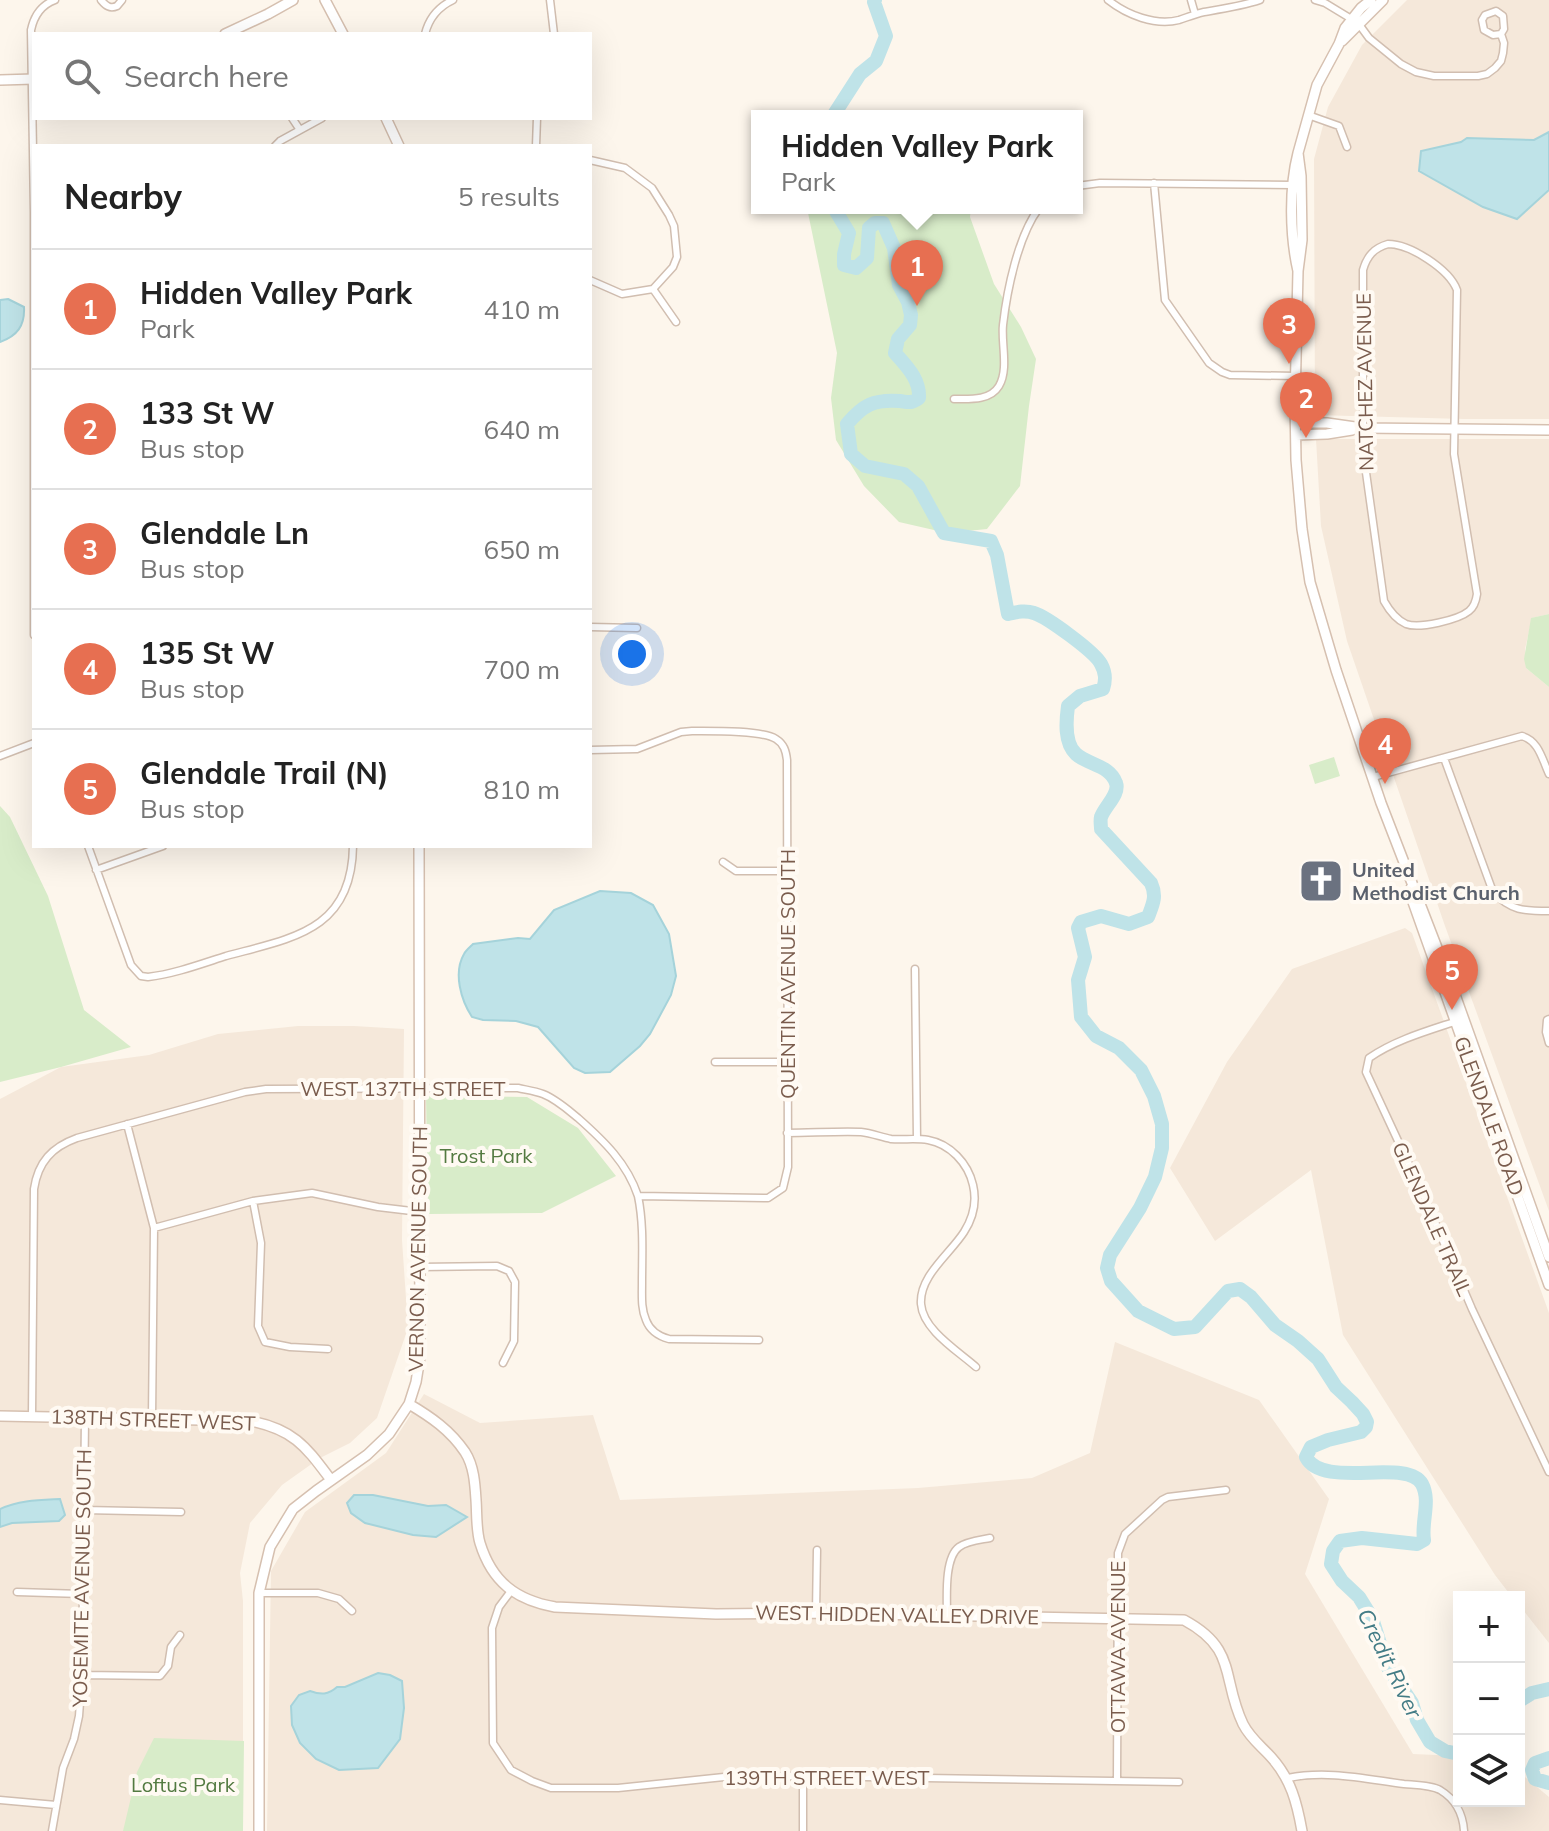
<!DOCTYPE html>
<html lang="en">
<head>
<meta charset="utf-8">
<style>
	body { margin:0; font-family:Mulish,sans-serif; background:#f2f2f2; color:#222 }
	.controls { position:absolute; right:24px; bottom:24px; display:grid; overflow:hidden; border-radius:0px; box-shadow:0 8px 32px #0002 }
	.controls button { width:72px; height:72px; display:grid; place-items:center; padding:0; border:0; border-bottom:2px solid #e0e0e0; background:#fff; color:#222; font:40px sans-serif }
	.you { position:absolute; left:632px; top:654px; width:28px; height:28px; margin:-20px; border:6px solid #fff; border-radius:50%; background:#1a73e8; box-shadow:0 0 0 12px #1a73e833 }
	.badge { display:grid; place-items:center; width:52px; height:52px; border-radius:50%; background:#e76f51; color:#fff; font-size:26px; font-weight:700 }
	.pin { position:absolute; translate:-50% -66px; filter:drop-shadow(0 2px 4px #0008) }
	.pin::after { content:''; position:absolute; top:42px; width:28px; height:24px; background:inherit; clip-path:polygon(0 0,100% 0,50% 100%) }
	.popup { position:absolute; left:751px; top:110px; width:332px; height:104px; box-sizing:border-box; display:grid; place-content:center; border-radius:0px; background:#fff; filter:drop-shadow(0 2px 6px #0005); font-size:26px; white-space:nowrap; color:#767676 }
	.popup b { font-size:30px; color:#222 }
	.popup::after { content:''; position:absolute; left:50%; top:100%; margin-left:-16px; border:16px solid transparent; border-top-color:#fff }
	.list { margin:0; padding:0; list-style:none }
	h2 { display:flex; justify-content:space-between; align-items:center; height:104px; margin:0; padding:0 32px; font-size:34px }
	h2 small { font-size:26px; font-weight:400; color:#767676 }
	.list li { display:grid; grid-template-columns:52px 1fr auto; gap:24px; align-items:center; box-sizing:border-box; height:120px; padding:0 32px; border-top:2px solid #e0e0e0 }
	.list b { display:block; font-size:30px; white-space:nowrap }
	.list p { margin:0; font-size:26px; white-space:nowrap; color:#767676 }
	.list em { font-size:26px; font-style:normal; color:#767676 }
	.icon { flex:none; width:44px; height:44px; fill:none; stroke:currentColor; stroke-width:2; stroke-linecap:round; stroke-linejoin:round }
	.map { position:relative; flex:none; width:1549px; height:1831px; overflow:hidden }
	.search { position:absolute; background:#fff; box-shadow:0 8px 32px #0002; left:32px; top:32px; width:560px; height:88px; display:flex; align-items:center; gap:20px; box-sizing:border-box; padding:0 28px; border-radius:0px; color:#767676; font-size:30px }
	.panel { position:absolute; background:#fff; box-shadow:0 8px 32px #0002; left:32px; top:144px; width:560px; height:704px; border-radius:0px }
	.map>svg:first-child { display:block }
	.residential { fill:#f5e8da }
	.green { fill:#d8ecc9 }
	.water { fill:#bfe3e8; stroke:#a5d3da; stroke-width:2 }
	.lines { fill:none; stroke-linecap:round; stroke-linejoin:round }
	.river { stroke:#bfe3e8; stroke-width:14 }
	.street-casing { stroke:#d1beb0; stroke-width:9 }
	.secondary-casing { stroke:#d6c0b0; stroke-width:12 }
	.street { stroke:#fff; stroke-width:6 }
	.secondary { stroke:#fff; stroke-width:9 }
	.labels { text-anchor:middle; stroke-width:8; stroke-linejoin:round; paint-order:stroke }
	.street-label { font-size:20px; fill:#7a5c4d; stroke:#fffaf3 }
	.worship-label { font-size:20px; font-weight:bold; fill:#5b616d; stroke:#fffaf3; text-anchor:start }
	.park-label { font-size:20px; fill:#537a41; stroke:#fffaf3 }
	.water-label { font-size:22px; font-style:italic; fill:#437c86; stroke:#fffaf3 }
</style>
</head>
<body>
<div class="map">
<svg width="1549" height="1831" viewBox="0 0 1549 1831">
	<rect width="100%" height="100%" fill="#fdf6ec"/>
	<path class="residential" d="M1407 0H1549V419H1464L1315 415 1314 159 1328 107 1362 45Z
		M1316 439H1549V614L1532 618 1525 649 1526 668 1549 687V1211L1445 926 1347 641 1321 526Z
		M1405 928 1412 933 1549 1313V1643L1519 1605V1597H1512L1495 1575 1343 1335 1311 1170 1215 1241 1170 1168 1227 1062 1292 969Z
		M298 1026H354L404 1029 402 1240 408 1328 377 1418 350 1443 320 1458 282 1485 250 1523 240 1573 243 1601V1831H0V1099L61 1067 149 1055 218 1034Z
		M1115 1342 1259 1400 1329 1499 1305 1574 1413 1754 1459 1756V1801H1519V1772L1549 1797V1831H267L271 1571 305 1512 386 1453 424 1394 480 1423 593 1415 620 1500 918 1488 1032 1478 1090 1453Z"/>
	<path class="green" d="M807 208H971L970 217 994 284 1021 327 1036 359 1029 406 1020 486 987 529 947 533 899 522 864 486 836 440 831 398 837 353Z
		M1549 614V687L1526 668 1524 659 1531 618Z
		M1334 757 1340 776 1315 784 1309 765Z
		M0 806 10 817 48 896 84 1010 131 1047 61 1067 0 1082Z
		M426 1096 527 1097 578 1128 616 1176 542 1213 428 1214Z
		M154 1738 244 1741 243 1831H123L137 1772Z"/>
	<path class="water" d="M1549 132V190L1517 219 1483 207 1419 171 1421 151 1461 142 1467 138 1534 140Z
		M8 299 24 307C25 326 17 336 0 342V300Z
		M600 891 631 893 653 905 669 934 676 976 671 995 650 1034 640 1046 610 1072 585 1073 574 1068 538 1027 516 1021 483 1020 472 1017C461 1000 453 973 464 954 466 950 470 947 473 944L518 938 530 939 554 910Z
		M354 1495H373L428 1506 446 1505 467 1517 436 1537 413 1535 365 1523 351 1513 347 1503Z
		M60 1499 65 1515 59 1521 12 1523 0 1527V1509C19 1500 39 1500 60 1499Z
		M378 1673 390 1675 402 1681 404 1708 400 1739 378 1768 339 1770 316 1759 300 1743 292 1725 291 1706 299 1695 310 1691C321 1695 328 1695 337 1687H345Z"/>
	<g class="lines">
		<path class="river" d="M833 116 860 74 876 61 886 36 874 2 875 0
			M834 208 849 233 844 254V265L856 268 867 258 869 228 875 223H883L894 248 899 285 908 302 911 315 910 325 898 339 895 353C907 367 920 379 919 398 911 404 908 402 900 401 874 399 863 405 847 424L851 454 865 466 904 474 918 486 944 533 991 541 997 555 1008 614C1017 612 1025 610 1034 613 1047 617 1095 652 1101 664 1106 673 1106 680 1103 689L1080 696 1068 706C1066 721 1064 743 1076 754 1088 765 1110 765 1116 783 1120 794 1105 806 1101 817 1100 821 1101 825 1101 829L1151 883C1157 896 1153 904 1148 917L1129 924 1101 916 1081 922 1078 928 1085 957 1078 980 1081 1017 1096 1036 1119 1048 1141 1070 1154 1096 1162 1124V1148L1155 1177 1140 1208 1110 1255 1107 1268 1111 1281 1138 1311 1174 1329 1195 1327 1228 1291 1240 1289 1251 1297 1275 1325 1298 1341 1318 1359 1336 1387 1352 1402 1363 1414 1367 1422 1366 1427 1361 1432 1328 1440 1311 1447 1306 1457C1323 1490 1407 1457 1422 1484 1431 1501 1421 1522 1424 1540L1417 1544 1362 1538 1340 1541 1333 1551 1331 1564 1342 1581 1359 1597 1372 1618 1387 1666 1412 1703 1417 1720 1430 1742 1445 1751 1459 1754
			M1519 1701 1532 1693 1549 1689
			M1549 1758 1535 1763 1532 1770 1535 1779 1549 1783"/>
		<g class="street-casing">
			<path id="street" d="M101 0C106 6 110 9 117 6L122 0
				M550 0 554 34
				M1108 0C1127 15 1155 26 1179 20 1188 17 1195 14 1204 12 1222 9 1242 6 1260 0
				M1191 0 1195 14
				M1315 0 1325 3 1358 23 1369 38 1401 64 1416 72 1434 76H1478L1487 74 1495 68 1501 61 1503 53 1504 43 1501 34 1504 29 1503 16 1496 11 1485 15 1482 20 1484 30 1493 35 1501 34
				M425 34C429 18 438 7 453 0
				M1308 115 1339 126 1347 147
				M292 118 300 130
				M275 146 280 141 322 118
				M536 146 537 118
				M590 160 625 168 652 188 669 215 674 226 677 257 673 267 653 289 622 294 590 280
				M1154 183 1165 300 1209 363 1222 372 1230 375 1296 376
				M1077 186 1100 183 1293 185
				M1388 244C1410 244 1449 269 1457 290L1454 454 1477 594C1476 601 1474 607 1469 611 1458 620 1419 629 1406 624 1395 619 1389 610 1384 601L1363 451V270C1367 256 1374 248 1388 244Z
				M653 289 676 322
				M954 399C969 399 990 401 999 386 1009 369 1001 343 1003 325 1007 290 1018 236 1039 208
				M590 627 637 628
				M34 635V213L31 30C34 16 41 5 55 0
				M0 756 34 743
				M1444 758 1493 892C1511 911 1524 911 1549 911
				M1373 777 1522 736C1539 741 1542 759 1549 774
				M88 846 131 965 141 976 148 977C174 974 201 964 226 956 292 938 352 931 353 846
				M723 862 736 871H788
				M96 870 163 846
				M915 969 917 1139
				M1549 1019 1547 1020 1546 1032 1549 1043
				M1457 1021C1427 1031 1395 1040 1369 1058L1366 1072 1426 1201 1472 1309 1549 1472
				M715 1062H789
				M127 1124 154 1228 152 1418
				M787 1133C812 1133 837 1131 861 1132 871 1133 881 1137 891 1139 903 1140 916 1138 928 1140 950 1144 968 1163 973 1185 977 1202 973 1218 964 1232 950 1254 919 1276 921 1304 923 1330 958 1351 976 1367
				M638 1196C644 1225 642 1255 642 1283 642 1296 641 1309 646 1320 650 1331 658 1336 669 1339L759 1340
				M253 1201 261 1243 258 1326 265 1342 290 1347 328 1349
				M154 1228 253 1201 312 1193 378 1207 420 1212
				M420 1267 497 1266 509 1271 515 1282 514 1341 503 1363
				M32 1416 34 1189C38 1162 52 1147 77 1138L245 1092 266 1089 518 1088C527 1090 535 1091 543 1094 556 1099 567 1109 578 1118 604 1141 627 1163 638 1196L768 1198 783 1188 788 1167 787 760C786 751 784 744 776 739 762 730 710 731 692 731L681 732 637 749 590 750
				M84 1510 181 1512
				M511 1591 499 1607 492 1628 493 1743 511 1770 532 1781 551 1788H618L724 1777 803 1776 1179 1782
				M17 1592 82 1594
				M259 1593H318L339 1599 352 1611
				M816 1613 817 1550
				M947 1615C947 1598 944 1558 959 1547 967 1541 980 1540 990 1538
				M82 1675 160 1676 168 1666 171 1647 180 1635
				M1288 1778C1327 1770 1365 1779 1404 1784 1415 1785 1431 1785 1440 1790 1455 1799 1463 1814 1464 1831
				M1117 1780 1118 1553 1125 1534 1162 1500 1168 1497 1226 1490
				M0 1800 56 1805
				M52 1831 63 1768 74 1739 79 1716 82 1675 85 1418
				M803 1831V1776"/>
		</g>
		<g class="secondary-casing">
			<path id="secondary" d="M325 0 343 34
				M225 34 268 14 293 0
				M1342 41 1383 0
				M0 80 34 79
				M386 118 399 146
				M1298 153 1317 85 1339 44 1345 28 1361 8 1371 0
				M1298 271C1290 236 1289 188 1298 153L1301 176 1302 240 1298 271 1295 401 1296 460 1302 529 1310 582 1336 670 1381 803 1453 989 1549 1257
				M1296 423H1327L1362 428 1549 430
				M1296 435 1327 434 1352 430
				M1411 888 1413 902 1549 1285
				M409 1404C431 1417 450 1430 465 1452 474 1466 475 1484 476 1500 477 1513 476 1530 480 1543 492 1582 516 1600 555 1607L716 1614 816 1613 1184 1620C1238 1649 1221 1678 1243 1724 1250 1738 1261 1746 1271 1757 1291 1779 1297 1803 1302 1831
				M0 1416 251 1421C295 1430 306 1447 331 1480
				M259 1831V1593L270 1547 293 1509 316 1491 367 1455 389 1434 409 1404 416 1382 420 1357 419 846"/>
		</g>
		<use href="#street" class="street"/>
		<use href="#secondary" class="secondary"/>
	</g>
	<defs>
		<g id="church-square" transform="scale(2.3)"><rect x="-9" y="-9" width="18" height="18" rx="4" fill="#6b7280" stroke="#fffaf3"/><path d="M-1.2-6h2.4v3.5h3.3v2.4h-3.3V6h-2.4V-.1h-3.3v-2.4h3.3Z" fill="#fff"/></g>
	</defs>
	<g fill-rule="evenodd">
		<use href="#church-square" x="1321" y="881"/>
	</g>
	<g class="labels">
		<g class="street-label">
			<text transform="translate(1365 382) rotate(-91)" y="7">NATCHEZ AVENUE</text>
			<text transform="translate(788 974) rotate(-90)" y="7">QUENTIN AVENUE SOUTH</text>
			<text x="403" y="1096">WEST 137TH STREET</text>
			<text transform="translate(1489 1116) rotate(70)" y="7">GLENDALE ROAD</text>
			<text transform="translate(1432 1219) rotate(66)" y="7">GLENDALE TRAIL</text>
			<text transform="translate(418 1249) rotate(-89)" y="7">VERNON AVENUE SOUTH</text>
			<text transform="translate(153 1420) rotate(2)" y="7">138TH STREET WEST</text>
			<text transform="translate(82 1578) rotate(-89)" y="7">YOSEMITE AVENUE SOUTH</text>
			<text transform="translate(897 1615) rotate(1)" y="7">WEST HIDDEN VALLEY DRIVE</text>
			<text transform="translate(1118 1647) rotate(-90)" y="7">OTTAWA AVENUE</text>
			<text x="827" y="1785">139TH STREET WEST</text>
		</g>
		<g class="worship-label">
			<text x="1352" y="877">United<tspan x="1352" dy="23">Methodist Church</tspan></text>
		</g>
		<g class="park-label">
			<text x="486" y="1163">Trost Park</text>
			<text x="183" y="1792">Loftus Park</text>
		</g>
		<g class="water-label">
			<text transform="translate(1390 1663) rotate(64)" y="8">Credit River</text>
		</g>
	</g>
</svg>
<div class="controls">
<button>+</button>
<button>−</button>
<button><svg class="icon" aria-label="layers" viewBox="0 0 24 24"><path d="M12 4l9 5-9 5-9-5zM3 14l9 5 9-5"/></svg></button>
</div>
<div class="you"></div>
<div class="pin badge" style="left:917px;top:306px">1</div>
<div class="popup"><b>Hidden Valley Park</b>Park</div>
<div class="pin badge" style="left:1306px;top:438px">2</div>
<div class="pin badge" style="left:1289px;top:364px">3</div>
<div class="pin badge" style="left:1385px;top:784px">4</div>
<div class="pin badge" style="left:1452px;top:1010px">5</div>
<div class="search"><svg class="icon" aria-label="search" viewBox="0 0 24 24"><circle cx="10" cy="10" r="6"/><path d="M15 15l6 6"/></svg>Search here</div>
<section class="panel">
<h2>Nearby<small>5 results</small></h2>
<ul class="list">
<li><span class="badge">1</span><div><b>Hidden Valley Park</b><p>Park</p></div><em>410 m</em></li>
<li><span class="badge">2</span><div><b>133 St W</b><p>Bus stop</p></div><em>640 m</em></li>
<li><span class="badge">3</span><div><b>Glendale Ln</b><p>Bus stop</p></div><em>650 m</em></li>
<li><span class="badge">4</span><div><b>135 St W</b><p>Bus stop</p></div><em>700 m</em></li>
<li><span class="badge">5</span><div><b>Glendale Trail (N)</b><p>Bus stop</p></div><em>810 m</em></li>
</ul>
</section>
</div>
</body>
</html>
